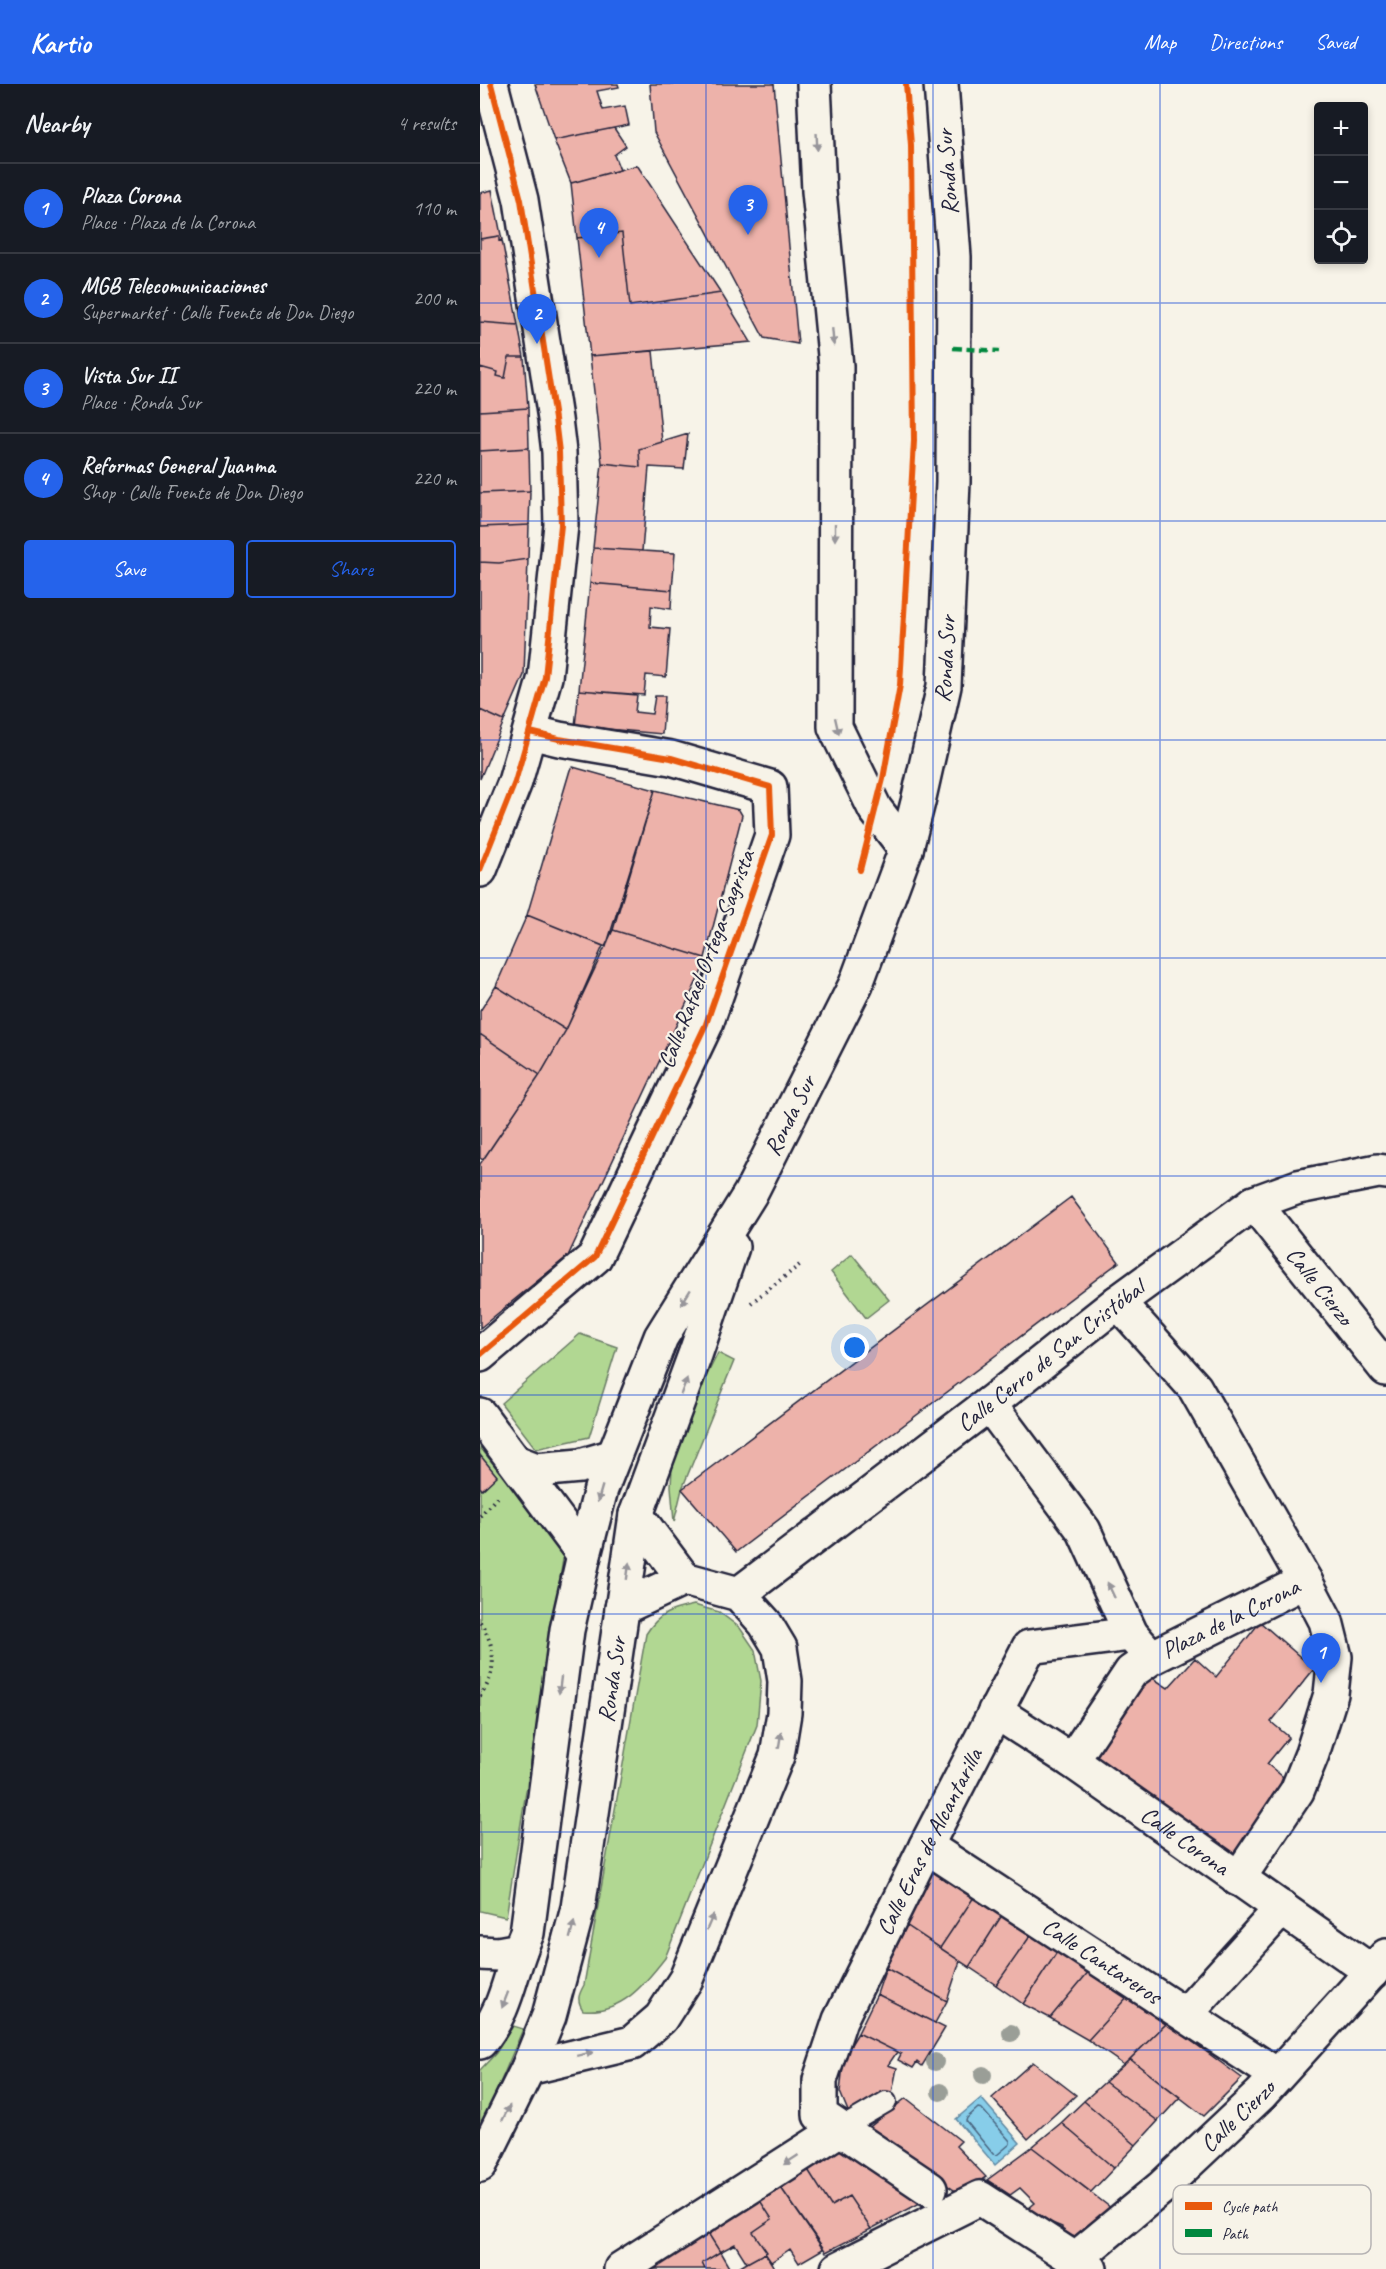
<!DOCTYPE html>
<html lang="en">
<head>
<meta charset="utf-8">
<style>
	body { margin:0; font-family:Caveat,sans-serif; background:#242831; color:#f1f3f6 }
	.controls { position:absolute; right:18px; top:18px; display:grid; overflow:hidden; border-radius:6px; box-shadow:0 3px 9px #0003 }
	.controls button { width:54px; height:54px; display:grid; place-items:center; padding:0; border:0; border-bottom:2px solid #363941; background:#171b24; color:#f1f3f6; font:30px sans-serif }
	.you { position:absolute; left:375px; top:1264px; width:21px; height:21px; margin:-15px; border:4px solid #fff; border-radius:50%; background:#1a73e8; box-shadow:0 0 0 9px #1a73e833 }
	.badge { display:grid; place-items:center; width:39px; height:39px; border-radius:50%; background:#2563eb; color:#fff; font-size:20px; font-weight:700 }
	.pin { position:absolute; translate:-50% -50px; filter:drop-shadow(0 2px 3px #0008) }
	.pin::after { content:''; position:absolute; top:32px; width:21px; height:18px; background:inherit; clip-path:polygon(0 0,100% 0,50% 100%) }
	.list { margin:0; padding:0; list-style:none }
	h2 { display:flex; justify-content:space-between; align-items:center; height:78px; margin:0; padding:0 24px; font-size:26px }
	h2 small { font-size:20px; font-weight:400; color:#9ea1a6 }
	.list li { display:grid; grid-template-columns:39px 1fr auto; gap:18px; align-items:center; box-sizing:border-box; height:90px; padding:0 24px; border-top:2px solid #363941 }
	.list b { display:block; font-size:22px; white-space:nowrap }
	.list p { margin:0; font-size:20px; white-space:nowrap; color:#9ea1a6 }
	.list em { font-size:20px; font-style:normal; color:#9ea1a6 }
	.actions { display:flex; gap:12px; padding:18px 24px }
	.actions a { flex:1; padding:14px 0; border:2px solid #2563eb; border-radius:6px; text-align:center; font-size:21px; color:#2563eb }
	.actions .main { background:#2563eb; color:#fff }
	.icon { flex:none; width:33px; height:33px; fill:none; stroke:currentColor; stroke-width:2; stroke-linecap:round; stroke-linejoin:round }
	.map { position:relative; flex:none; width:906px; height:2185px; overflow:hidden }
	header { display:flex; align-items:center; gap:36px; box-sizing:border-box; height:84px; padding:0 30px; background:#2563eb; color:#fff }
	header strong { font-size:28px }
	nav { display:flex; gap:33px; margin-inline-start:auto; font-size:21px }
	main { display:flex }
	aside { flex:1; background:#171b24 }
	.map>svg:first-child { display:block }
	.green { fill:#b1d792; stroke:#6a7c66; stroke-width:1.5 }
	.water { fill:#87cde9; stroke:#5f89a3; stroke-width:1.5 }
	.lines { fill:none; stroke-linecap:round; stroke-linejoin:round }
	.shore { stroke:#4a6681; stroke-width:1.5 }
	.building { fill:#edb2aa; stroke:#22223b; stroke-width:1.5 }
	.service-casing { stroke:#22223b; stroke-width:24 }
	.minor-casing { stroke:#22223b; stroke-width:38 }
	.secondary-casing { stroke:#22223b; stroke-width:38 }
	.path { stroke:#22223b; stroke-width:4; stroke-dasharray:1.5 4.5; stroke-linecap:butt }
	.service { stroke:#f7f3e8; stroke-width:20 }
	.minor { stroke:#f7f3e8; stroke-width:33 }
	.secondary { stroke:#f7f3e8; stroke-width:33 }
	.quiet { stroke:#00873e; stroke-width:4.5; stroke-dasharray:9 4.5; stroke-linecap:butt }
	.cycleway-casing { stroke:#f7f3e8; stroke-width:10 }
	.cycleway { stroke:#e8590c; stroke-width:6 }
	.tree { fill:#9a9e97 }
	.oneway { fill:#97959a }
	.grid { fill:none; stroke:#1d4ed8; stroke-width:1.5; stroke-opacity:0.55 }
	.labels { text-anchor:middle; stroke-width:4.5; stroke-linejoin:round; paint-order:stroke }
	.street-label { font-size:24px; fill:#22223b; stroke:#f7f3e8 }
	.key { fill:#f7f3e8; stroke:#b7b4b4; stroke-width:1.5 }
	.key-label { font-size:16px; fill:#22223b }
</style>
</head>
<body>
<header>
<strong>Kartio</strong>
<nav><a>Map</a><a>Directions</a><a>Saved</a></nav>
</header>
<main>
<aside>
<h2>Nearby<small>4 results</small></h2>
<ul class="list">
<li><span class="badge">1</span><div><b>Plaza Corona</b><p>Place · Plaza de la Corona</p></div><em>110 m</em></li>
<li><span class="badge">2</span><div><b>MGB Telecomunicaciones</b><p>Supermarket · Calle Fuente de Don Diego</p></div><em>200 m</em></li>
<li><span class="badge">3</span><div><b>Vista Sur II</b><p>Place · Ronda Sur</p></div><em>220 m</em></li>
<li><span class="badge">4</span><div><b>Reformas General Juanma</b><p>Shop · Calle Fuente de Don Diego</p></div><em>220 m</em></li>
</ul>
<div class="actions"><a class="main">Save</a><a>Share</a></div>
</aside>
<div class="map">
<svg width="906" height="2185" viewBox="0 0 906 2185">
	<rect width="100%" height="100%" fill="#f7f3e8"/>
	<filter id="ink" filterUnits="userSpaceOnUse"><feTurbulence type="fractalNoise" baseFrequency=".0167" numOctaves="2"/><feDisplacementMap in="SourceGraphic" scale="12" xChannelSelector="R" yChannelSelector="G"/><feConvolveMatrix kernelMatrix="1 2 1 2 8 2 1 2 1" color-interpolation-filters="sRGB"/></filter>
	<g filter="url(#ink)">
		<path class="green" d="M372 1170 409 1216 386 1234 351 1188Z
			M100 1250 137 1263 109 1353 56 1365 21 1319Z
			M238 1269 254 1277 202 1405 194 1438 191 1402 193 1367 208 1329Z
			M0 1363 84 1469 26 1833 0 1827Z
			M214 1521 239 1528 260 1544 275 1566 281 1597 277 1641 185 1874C164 1901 141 1930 103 1926 96 1916 99 1910 104 1901L166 1550C179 1529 191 1526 214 1521Z
			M33 1942 43 1945 0 2046V1986L16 1969Z"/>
		<path class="water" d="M501 2014 540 2059 515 2081 476 2035Z"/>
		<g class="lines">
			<path class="shore" d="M498 2024 502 2025 530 2057V2060L517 2071 513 2070 486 2037 487 2034Z"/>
		</g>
		<path class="building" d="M55 0H138L139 3 117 7 123 26 145 22 149 41 74 56Z
			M170 0H294L318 260 284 254 174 48Z
			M134 44 146 62 134 71 140 86 91 99 74 56Z
			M157 81 241 209 150 222 142 149 97 154 91 99Z
			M12 106 22 156 19 157V152L0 155V109Z
			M142 149 150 222 241 209 271 258 110 272 97 154Z
			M19 152V157L22 156 38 241 0 238V155Z
			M0 238 38 241 44 273H29L25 294 17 292 18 288 0 283Z
			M173 267 182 358 159 365 160 383 122 379 110 272Z
			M29 273H44L48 324 0 327V283L18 288 17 292 25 294Z
			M48 324 49 364 0 367V327Z
			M208 350 204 385 169 383 162 467 113 464 122 379 160 383 159 365Z
			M49 364 50 407 0 409V367Z
			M50 407 49 441 0 443V409Z
			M49 441 48 475 19 479 0 478V443Z
			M113 464 195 469 192 506 110 499Z
			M48 475 44 591 24 637 0 626V478L19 479Z
			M110 499 192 506 191 525 171 522 170 543 190 545 186 593 166 591 164 611 99 606Z
			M99 606 157 611 155 628 172 630 175 612H185L182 650 95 642Z
			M0 626 24 637 0 695Z
			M93 683 175 706 126 863 47 831 90 686Z
			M175 706 259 726 262 731 225 874 133 846Z
			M47 831 123 862 86 946 16 902Z
			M133 846 225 874 223 884 88 1172 0 1244V1080L60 991 86 946Z
			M16 902 86 946 60 991 0 950V927Z
			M0 950 60 991 3 1076 0 1074Z
			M591 1113 639 1178 256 1468 202 1405Z
			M0 1371 17 1392 2 1406 0 1403Z
			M780 1538 834 1585 791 1638 809 1653 787 1680 808 1697 752 1776 605 1677 662 1587 688 1604 715 1574 736 1593Z
			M456 1780 498 1807 460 1864 426 1841Z
			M498 1807 524 1828 489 1883 460 1864Z
			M524 1828 553 1848 516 1901 489 1883Z
			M426 1841 480 1877 467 1917 406 1884Z
			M553 1848 579 1865 543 1920 516 1901Z
			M579 1865 610 1886 570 1934 543 1920Z
			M406 1884 467 1917 455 1939 397 1910Z
			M610 1886 649 1911 608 1956 570 1934Z
			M397 1910 465 1944 442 1982 437 1978 433 1984 418 1976 421 1970 378 1949Z
			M649 1911 687 1939 644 1981 608 1956Z
			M687 1939 762 1994 724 2032 650 1975Z
			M378 1949 417 1968 408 1981 417 1984 411 2014 370 2032 360 2008 364 1972Z
			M650 1975 700 2013 678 2037 625 1998Z
			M553 1978 596 2011 548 2055 512 2014Z
			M625 1998 678 2037 656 2061 604 2017Z
			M426 2014 481 2057 476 2062 506 2093 480 2110 386 2046Z
			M604 2017 656 2061 634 2084 581 2039Z
			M581 2039 634 2084 611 2108 552 2063Z
			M357 2061 442 2118 391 2145 369 2112 351 2122 325 2081Z
			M552 2063 631 2124 595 2156 582 2147V2143L552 2131 549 2124 555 2119 540 2104 530 2111 507 2096Z
			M325 2081 351 2122 369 2112 391 2145 346 2168 297 2098Z
			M297 2098 343 2165 319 2179 310 2165 291 2178 285 2169 287 2168 273 2148 292 2135 277 2112Z
			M277 2112 292 2135 273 2148 287 2168 267 2179 255 2160 240 2168 226 2146Z
			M226 2146 240 2168 222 2179 225 2185H171Z
			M240 2168 250 2185H225L222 2179Z
			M285 2169 295 2185H257L267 2179Z"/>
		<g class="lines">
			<g class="service-casing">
				<path id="service" d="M360 2045 406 2018"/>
			</g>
			<g class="minor-casing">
				<g id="minor">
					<path d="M334 0 339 107 356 282 355 643 395 725 426 765"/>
					<path d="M0 786 35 698 65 593 81 441 79 368 75 335 41 116 11 0"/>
					<path id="s1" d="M774 1119 906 1285"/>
					<path d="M638 1218 715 1304 825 1497"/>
					<path d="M0 1271 115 1173 226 940 292 751 290 703 191 674 79 655 50 648"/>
					<path d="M509 1320 604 1447 651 1550 665 1566"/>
					<path d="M0 1331 104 1471"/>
					<path d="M38 1379 56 1386 100 1382 134 1372"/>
					<path id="s2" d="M259 1510 509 1320 638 1218 774 1119 818 1103 898 1087 906 1088"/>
					<path d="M142 1524 204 1495"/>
					<path id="s3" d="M515 1627 592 1677 892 1888"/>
					<path id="s4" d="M592 1677 651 1588 671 1574 825 1497 846 1537 855 1573 851 1610 832 1670 817 1707 758 1795"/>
					<path id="s5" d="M446 1762 797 1991"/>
					<path d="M0 1869 18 1870 40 1866"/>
					<path d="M706 1930 802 1824"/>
					<path d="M48 1984 152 1959 181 1934 206 1895 297 1672 304 1629 305 1597 300 1564 285 1539 259 1510 204 1495 156 1431"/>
					<path id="s6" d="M450 2105 340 2031V1996L360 1936 446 1762 549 1563 651 1550"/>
					<path id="s7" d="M594 2176 681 2104 781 2010 906 1872"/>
					<path d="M141 2185 360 2045"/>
					<path d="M358 2185 500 2114 610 2185"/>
				</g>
			</g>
			<g class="secondary-casing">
				<g id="secondary">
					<path id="s8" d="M0 1958C29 1923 29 1888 47 1849L87 1546 104 1471 121 1405 181 1253 270 1110 376 900 426 765 438 718 464 602 473 398 474 173 461 0"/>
					<path id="s9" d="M0 2081 48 1984 69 1932 98 1824 156 1431 216 1268 252 1163"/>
				</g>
			</g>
			<path class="path" d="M271 1219 322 1179
				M0 1432 18 1412
				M0 1538C16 1561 18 1589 0 1612"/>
			<use href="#service" class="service"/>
			<use href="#minor" class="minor"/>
			<use href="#secondary" class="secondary"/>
			<path class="quiet" d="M473 264 519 267"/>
			<g class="cycleway-casing">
				<path id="cycleway" d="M0 786 35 698 65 593 81 441 79 368 75 335 41 116 11 0
					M380 786 403 695 420 601 434 357 431 61 426 0
					M0 1271 115 1173 226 940 292 751 290 703 191 674 79 655 50 648"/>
			</g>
			<use href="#cycleway" class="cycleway"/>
		</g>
		<g class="tree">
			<circle cx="531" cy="1949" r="9"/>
			<circle cx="455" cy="1978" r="9"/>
			<circle cx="503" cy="1991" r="9"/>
			<circle cx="460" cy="2008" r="9"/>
		</g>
		<defs><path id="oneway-solid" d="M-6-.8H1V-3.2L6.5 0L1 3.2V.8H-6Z" transform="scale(1.5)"/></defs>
		<g class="oneway">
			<use href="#oneway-solid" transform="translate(337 58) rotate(87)"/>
			<use href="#oneway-solid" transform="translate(353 253) rotate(85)"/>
			<use href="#oneway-solid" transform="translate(355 448) rotate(90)"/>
			<use href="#oneway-solid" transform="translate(357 642) rotate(77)"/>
			<use href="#oneway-solid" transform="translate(206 1213) rotate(122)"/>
			<use href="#oneway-solid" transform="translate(204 1302) rotate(-69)"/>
			<use href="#oneway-solid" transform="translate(120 1410) rotate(106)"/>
			<use href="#oneway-solid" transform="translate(148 1487) rotate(-82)"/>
			<use href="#oneway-solid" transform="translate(631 1506) rotate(-115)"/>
			<use href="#oneway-solid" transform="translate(80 1601) rotate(97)"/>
			<use href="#oneway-solid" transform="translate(300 1656) rotate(-81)"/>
			<use href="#oneway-solid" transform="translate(230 1838) rotate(-67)"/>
			<use href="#oneway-solid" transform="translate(92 1846) rotate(-75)"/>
			<use href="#oneway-solid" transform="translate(25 1916) rotate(111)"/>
			<use href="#oneway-solid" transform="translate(105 1970) rotate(-13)"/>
			<use href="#oneway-solid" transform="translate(26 2029) rotate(-64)"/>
			<use href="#oneway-solid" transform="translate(311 2076) rotate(147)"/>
		</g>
	</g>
	<path class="grid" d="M226 0V2185M453 0V2185M680 0V2185M0 219H906M0 437H906M0 656H906M0 874H906M0 1092H906M0 1311H906M0 1530H906M0 1748H906M0 1966H906"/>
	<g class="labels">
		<g class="street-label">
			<text transform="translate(467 88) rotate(-94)" y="8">Ronda Sur</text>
			<text dy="8" stroke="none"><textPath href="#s8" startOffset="1476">Ronda Sur</textPath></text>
			<text transform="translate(226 875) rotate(-69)" y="8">Calle Rafael Ortega Sagrista</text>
			<text dy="8" stroke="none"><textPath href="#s8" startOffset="990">Ronda Sur</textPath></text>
			<text dy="8" stroke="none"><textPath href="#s1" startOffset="106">Calle Cierzo</textPath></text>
			<text dy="8" stroke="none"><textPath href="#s2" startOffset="392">Calle Cerro de San Cristóbal</textPath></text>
			<text dy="8" stroke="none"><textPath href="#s4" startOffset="220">Plaza de la Corona</textPath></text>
			<text dy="8" stroke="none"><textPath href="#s9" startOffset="507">Ronda Sur</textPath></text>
			<text dy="8" stroke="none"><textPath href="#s3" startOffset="230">Calle Corona</textPath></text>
			<text dy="8" stroke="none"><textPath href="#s6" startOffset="430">Calle Eras de Alcantarilla</textPath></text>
			<text dy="8" stroke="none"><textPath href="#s5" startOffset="210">Calle Cantareros</textPath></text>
			<text dy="8" stroke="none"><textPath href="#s7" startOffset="218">Calle Cierzo</textPath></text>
		</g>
	</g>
	<rect x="693" y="2101" width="198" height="69" rx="9" class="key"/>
	<rect x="705" y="2118" width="27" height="8" fill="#e8590c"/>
	<rect x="705" y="2145" width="27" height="8" fill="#00873e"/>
	<g class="key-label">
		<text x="742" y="2128">Cycle path</text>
		<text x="742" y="2155">Path</text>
	</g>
</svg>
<div class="controls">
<button>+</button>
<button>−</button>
<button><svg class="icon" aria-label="locate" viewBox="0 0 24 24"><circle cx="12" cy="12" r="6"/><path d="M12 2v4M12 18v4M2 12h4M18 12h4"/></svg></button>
</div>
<div class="you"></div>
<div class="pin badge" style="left:841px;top:1599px">1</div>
<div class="pin badge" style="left:57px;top:260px">2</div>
<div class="pin badge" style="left:268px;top:151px">3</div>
<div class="pin badge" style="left:119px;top:174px">4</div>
</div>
</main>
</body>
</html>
